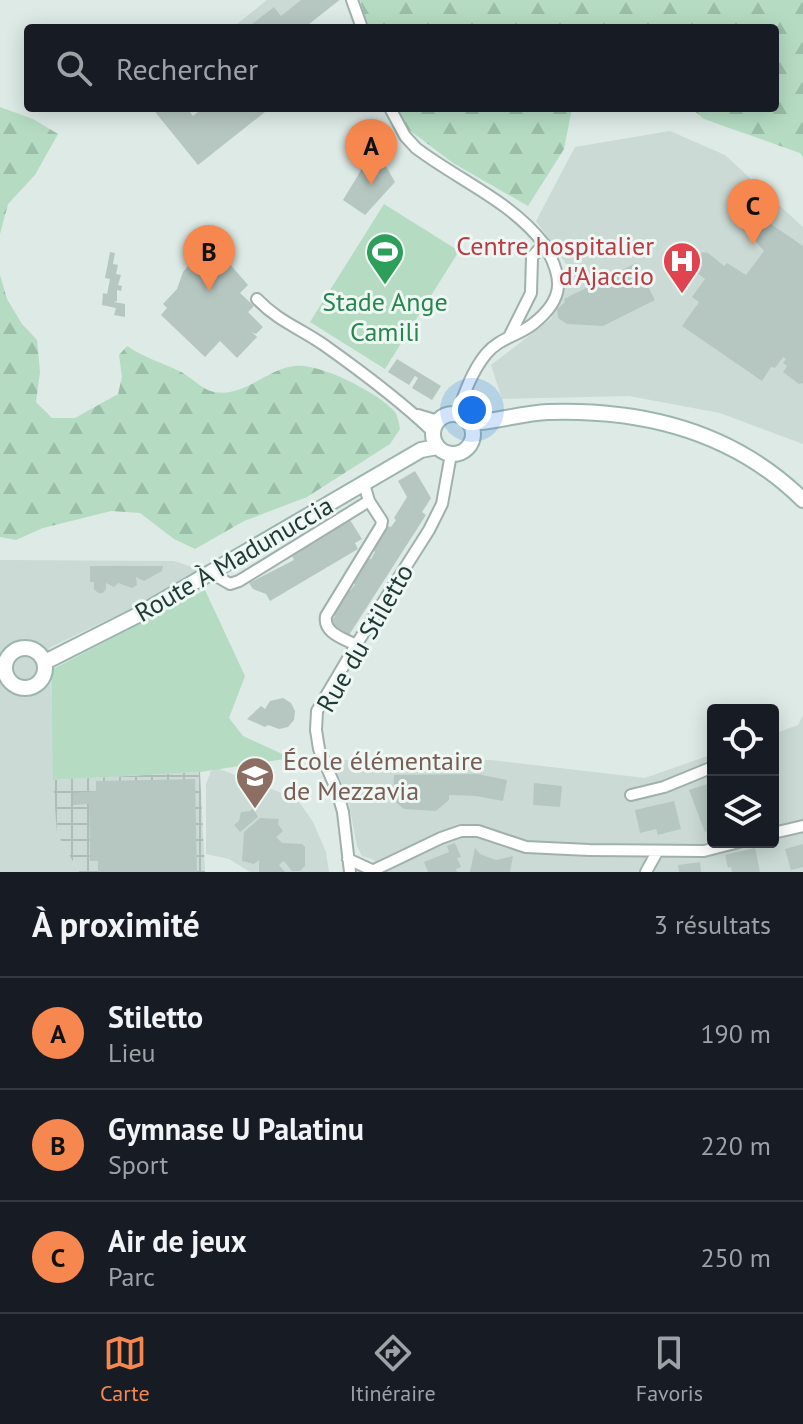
<!DOCTYPE html>
<html lang="fr">
<head>
<meta charset="utf-8">
<style>
	body { margin:0; font-family:"PT Sans",sans-serif; background:#242831; color:#f1f3f6 }
	.controls { position:absolute; right:24px; bottom:24px; display:grid; overflow:hidden; border-radius:8px; box-shadow:0 4px 20px #0003 }
	.controls button { width:72px; height:72px; display:grid; place-items:center; padding:0; border:0; border-bottom:2px solid #363941; background:#171b24; color:#f1f3f6; font:40px sans-serif }
	.you { position:absolute; left:472px; top:410px; width:28px; height:28px; margin:-20px; border:6px solid #fff; border-radius:50%; background:#1a73e8; box-shadow:0 0 0 12px #1a73e833 }
	.badge { display:grid; place-items:center; width:52px; height:52px; border-radius:50%; background:#f6884f; color:#111; font-size:26px; font-weight:700 }
	.pin { position:absolute; translate:-50% -66px; filter:drop-shadow(0 2px 4px #0008) }
	.pin::after { content:''; position:absolute; top:42px; width:28px; height:24px; background:inherit; clip-path:polygon(0 0,100% 0,50% 100%) }
	.list { margin:0; padding:0; list-style:none }
	h2 { display:flex; justify-content:space-between; align-items:center; height:104px; margin:0; padding:0 32px; font-size:34px }
	h2 small { font-size:26px; font-weight:400; color:#9ea1a6 }
	.list li { display:grid; grid-template-columns:52px 1fr auto; gap:24px; align-items:center; box-sizing:border-box; height:112px; padding:0 32px; border-top:2px solid #363941 }
	.list b { display:block; font-size:30px; white-space:nowrap }
	.list p { margin:0; font-size:26px; white-space:nowrap; color:#9ea1a6 }
	.list em { font-size:26px; font-style:normal; color:#9ea1a6 }
	.icon { flex:none; width:44px; height:44px; fill:none; stroke:currentColor; stroke-width:2; stroke-linecap:round; stroke-linejoin:round }
	.map { position:relative; flex:none; width:803px; height:872px; overflow:hidden }
	.search { position:absolute; background:#171b24; box-shadow:0 4px 20px #0003; left:24px; right:24px; top:24px; height:88px; display:flex; align-items:center; gap:20px; box-sizing:border-box; padding:0 28px; border-radius:8px; color:#9ea1a6; font-size:30px }
	.sheet { height:440px; background:#171b24 }
	nav { display:flex; justify-content:space-around; align-items:center; box-sizing:border-box; height:112px; border-top:2px solid #363941; background:#171b24; font-size:22px; color:#9ea1a6 }
	nav a { display:grid; justify-items:center; gap:4px }
	nav .on { color:#f6884f }
	.map>svg:first-child { display:block }
	.built { fill:#cbdad4 }
	.industrial { fill:url(#industrial-grid) }
	.green { fill:#b5dcc3 }
	.forest { fill:url(#forest-firs) }
	.building { fill:#b6c7c2 }
	.lines { fill:none; stroke-linecap:round; stroke-linejoin:round }
	.street-casing { stroke:#a0b1ad; stroke-width:14 }
	.secondary-casing { stroke:#9cb6af; stroke-width:18 }
	.street { stroke:#fff; stroke-width:10 }
	.secondary { stroke:#fff; stroke-width:14 }
	.labels { text-anchor:middle; stroke-width:6; stroke-linejoin:round; paint-order:stroke }
	.health-label { font-size:26px; fill:#be3a42; stroke:#eef7f3; text-anchor:end }
	.leisure-label { font-size:26px; fill:#27864d; stroke:#eef7f3 }
	.street-label { font-size:26px; fill:#1f3935; stroke:#eef7f3 }
	.education-label { font-size:26px; fill:#785e54; stroke:#eef7f3; text-anchor:start }
</style>
</head>
<body>
<div class="map">
<svg width="803" height="872" viewBox="0 0 803 872">
	<defs>
		<pattern id="industrial-grid" width="8" height="8" patternUnits="userSpaceOnUse" patternTransform="scale(2)"><rect width="8" height="8" fill="#cbdad4"/><path d="M0 4h8M4 0v8" fill="none" stroke="#aebcb7"/></pattern>
		<pattern id="forest-firs" width="22" height="20" patternUnits="userSpaceOnUse" patternTransform="scale(2)"><rect width="22" height="20" fill="#b5dcc3"/><path d="M5 1l3.5 6h-7zM16 11l3.5 6h-7z" fill="#9bbea8"/></pattern>
	</defs>
	<rect width="100%" height="100%" fill="#ddeae5"/>
	<path class="built" d="M267 0H340L304 28H232Z
		M670 131 725 155 803 227V444L720 413 629 396 502 399 491 365 551 319 571 271 536 221 575 147Z
		M0 560 174 561 201 570 174 588 49 648 57 834 79 872H0Z
		M803 715V872H376L374 860 362 856 357 846 348 799 332 760H491L645 778 713 754V842H773V734L798 725Z
		M217 768 297 799 313 822 326 852 329 872H250L229 859 206 854V784L211 771Z"/>
	<path class="industrial" d="M200 772 205 872H79L57 834 53 780Z"/>
	<path class="green" d="M384 204 459 251 385 369 310 322Z
		M205 590 245 676 229 718 243 736 291 758 200 772 53 780 51 670Z"/>
	<path class="forest" d="M360 0H803V157L800 153 704 119 691 108H775V28H368Z
		M0 107 33 119 58 134 35 175 8 204 0 234Z
		M392 108H572L564 149 528 206 453 163 396 120Z
		M0 275 7 299 22 324 37 340 40 372 36 402 52 418H75L118 394 122 377 119 355 127 346C143 357 160 362 177 370 190 375 200 389 214 392 244 398 268 368 295 366 320 363 379 393 395 412 398 416 399 424 400 429L390 444 307 497 244 521 195 549 174 539 140 513 111 511 43 528 16 540 0 537Z"/>
	<path class="building" d="M301 0H339L304 28H247L274 7 281 16Z
		M152 108H187L193 116 203 108H270L198 165Z
		M380 156 395 182 365 215 343 200 363 167Z
		M765 220 803 246V383L799 384 783 372 787 366 783 363 786 359 783 357 775 368 771 367 762 381 682 326 699 302 692 297 705 279 692 269 702 252 708 253 724 266 727 263 746 275 764 251 746 231Z
		M200 228 205 231 209 240 248 285 240 293 254 306 248 312 263 327 256 334 252 332 257 337 237 358 220 341 205 357 161 315 167 308 163 304 177 289 183 272 203 248 191 239 194 230Z
		M110 252 115 253 113 264 118 265 116 274 121 275 118 285 122 286 121 291 117 290V301L114 302 125 304V317L114 315 116 308 102 305 103 293 107 294 110 279 105 278Z
		M636 263 655 300 603 326 567 324 558 318 557 309 565 302 564 299Z
		M397 359 441 386 432 400 412 388 418 378 415 376 409 385 388 372Z
		M415 471 431 498 422 512 426 515 349 635 330 623 335 616 332 614 348 589 350 591 355 584 352 582 368 558 371 559 375 552 373 550 388 526 391 527 396 520 394 518 407 497 398 481Z
		M350 520 362 539 355 543 358 549 270 601 266 594 253 589 249 583 294 560 291 554Z
		M90 566H163L162 571 144 581 136 577 137 585 132 588 118 583 114 587 106 583V589L103 593H98L94 589V582H90Z
		M283 698 291 703 295 711 294 720 288 727 279 729 268 725 265 727 247 719 261 706 265 709 270 701Z
		M477 774 507 780 503 801 476 796 449 795V800L436 811 404 809 393 800 394 775Z
		M195 779 197 872H98V861H90L89 804 73 805V793L96 791V781Z
		M713 782V829L705 832 689 790Z
		M534 783 562 786 560 807 533 805Z
		M674 801 681 829 658 835 656 829 640 833 635 810Z
		M253 808 258 817 240 832 234 825 239 821 241 812 250 811Z
		M260 818 279 819 278 824 283 831 276 837 282 843 302 844 305 847V866L300 871H292L284 861 279 865 285 872H259V860L254 864 242 861 244 832Z
		M455 843 461 857 457 858 461 867 456 869 457 872H428L424 862 449 852 447 846Z
		M803 844V867L791 870 785 849Z
		M475 848 480 854 496 860 513 856 510 872H470Z
		M755 848 760 872H732L731 867 728 868 725 855Z
		M700 862 701 872H679L678 865Z"/>
	<g class="lines">
		<g class="street-casing">
			<path id="street" d="M352 0 362 28
				M390 108 405 136 416 148C458 180 511 201 544 244
				M257 299C279 322 300 328 324 345 362 372 400 400 433 432
				M418 415 438 421
				M457 415C464 394 472 371 486 354 499 338 518 336 533 324 566 298 563 277 544 244L532 257 531 293 510 335
				M211 573 230 584 239 581 369 501 364 484
				M356 645C343 638 323 633 326 616L381 526 382 521 369 501
				M631 795 664 787 713 767
				M773 833 803 826
				M348 859 372 870
				M350 872 343 812 337 791 319 749 316 730 317 711 356 645 429 530 442 504 451 454
				M370 872 441 838 461 831H478L526 847 589 850 704 851 739 842
				M646 872 657 852"/>
		</g>
		<g class="secondary-casing">
			<path id="secondary" d="M433 434a20 20 0 1 1 40 0a20 20 0 1 1-40 0Z
				M469 423C496 422 522 413 548 412 643 409 734 432 803 500
				M5 668a20 20 0 1 1 40 0a20 20 0 1 1-40 0Z
				M45 662 136 616 421 450 437 447"/>
		</g>
		<use href="#street" class="street"/>
		<use href="#secondary" class="secondary"/>
	</g>
	<defs>
		<g id="stadium-pin" transform="scale(2)"><path d="M0 17L-7.5 6A9.5 9.5 0 1 1 7.5 6Z" fill="#2e9e5b" stroke="#eef7f3"/><path d="M0-5a6.5 5 0 1 0 0 10a6.5 5 0 1 0 0-10ZM-3.5-1.8h7v3.6h-7Z" fill="#fff"/></g>
		<g id="hospital-pin" transform="scale(2)"><path d="M0 17L-7.5 6A9.5 9.5 0 1 1 7.5 6Z" fill="#e0444e" stroke="#eef7f3"/><path d="M-5-5h3v3.5h4V-5h3V5h-3V1.5h-4V5h-3Z" fill="#fff"/></g>
		<g id="school-pin" transform="scale(2)"><path d="M0 17L-7.5 6A9.5 9.5 0 1 1 7.5 6Z" fill="#8d6e63" stroke="#eef7f3"/><path d="M0-5L7-2L0 1L-7-2ZM-4 1L0 2.5L4 1V4Q0 6-4 4Z" fill="#fff"/></g>
	</defs>
	<g fill-rule="evenodd">
		<use href="#stadium-pin" x="385" y="252"/>
		<use href="#hospital-pin" x="682" y="261"/>
		<use href="#school-pin" x="255" y="776"/>
	</g>
	<g class="labels">
		<g class="health-label">
			<text x="654" y="255">Centre hospitalier<tspan x="654" dy="30">d'Ajaccio</tspan></text>
		</g>
		<g class="leisure-label">
			<text x="385" y="311">Stade Ange<tspan x="385" dy="30">Camili</tspan></text>
		</g>
		<g class="street-label">
			<text transform="translate(234 559) rotate(-30)" y="9">Route À Madunuccia</text>
			<text transform="translate(365 638) rotate(-60)" y="9">Rue du Stiletto</text>
		</g>
		<g class="education-label">
			<text x="283" y="770">École élémentaire<tspan x="283" dy="30">de Mezzavia</tspan></text>
		</g>
	</g>
</svg>
<div class="controls">
<button><svg class="icon" aria-label="locate" viewBox="0 0 24 24"><circle cx="12" cy="12" r="6"/><path d="M12 2v4M12 18v4M2 12h4M18 12h4"/></svg></button>
<button><svg class="icon" aria-label="layers" viewBox="0 0 24 24"><path d="M12 4l9 5-9 5-9-5zM3 14l9 5 9-5"/></svg></button>
</div>
<div class="you"></div>
<div class="pin badge" style="left:371px;top:185px">A</div>
<div class="pin badge" style="left:209px;top:291px">B</div>
<div class="pin badge" style="left:753px;top:245px">C</div>
<div class="search"><svg class="icon" aria-label="search" viewBox="0 0 24 24"><circle cx="10" cy="10" r="6"/><path d="M15 15l6 6"/></svg>Rechercher</div>
</div>
<section class="sheet">
<h2>À proximité<small>3 résultats</small></h2>
<ul class="list">
<li><span class="badge">A</span><div><b>Stiletto</b><p>Lieu</p></div><em>190 m</em></li>
<li><span class="badge">B</span><div><b>Gymnase U Palatinu</b><p>Sport</p></div><em>220 m</em></li>
<li><span class="badge">C</span><div><b>Air de jeux</b><p>Parc</p></div><em>250 m</em></li>
</ul>
</section>
<nav>
<a class="on"><svg class="icon" aria-label="map" viewBox="0 0 24 24"><path d="M3 6l6-2 6 2 6-2v14l-6 2-6-2-6 2zM9 4v14M15 6v14"/></svg>Carte</a>
<a><svg class="icon" aria-label="directions" viewBox="0 0 24 24"><path d="M12 3l9 9-9 9-9-9zM9 14v-3h6M13 9l2 2-2 2"/></svg>Itinéraire</a>
<a><svg class="icon" aria-label="saved" viewBox="0 0 24 24"><path d="M7 4h10v16l-5-4-5 4z"/></svg>Favoris</a>
</nav>
</body>
</html>
